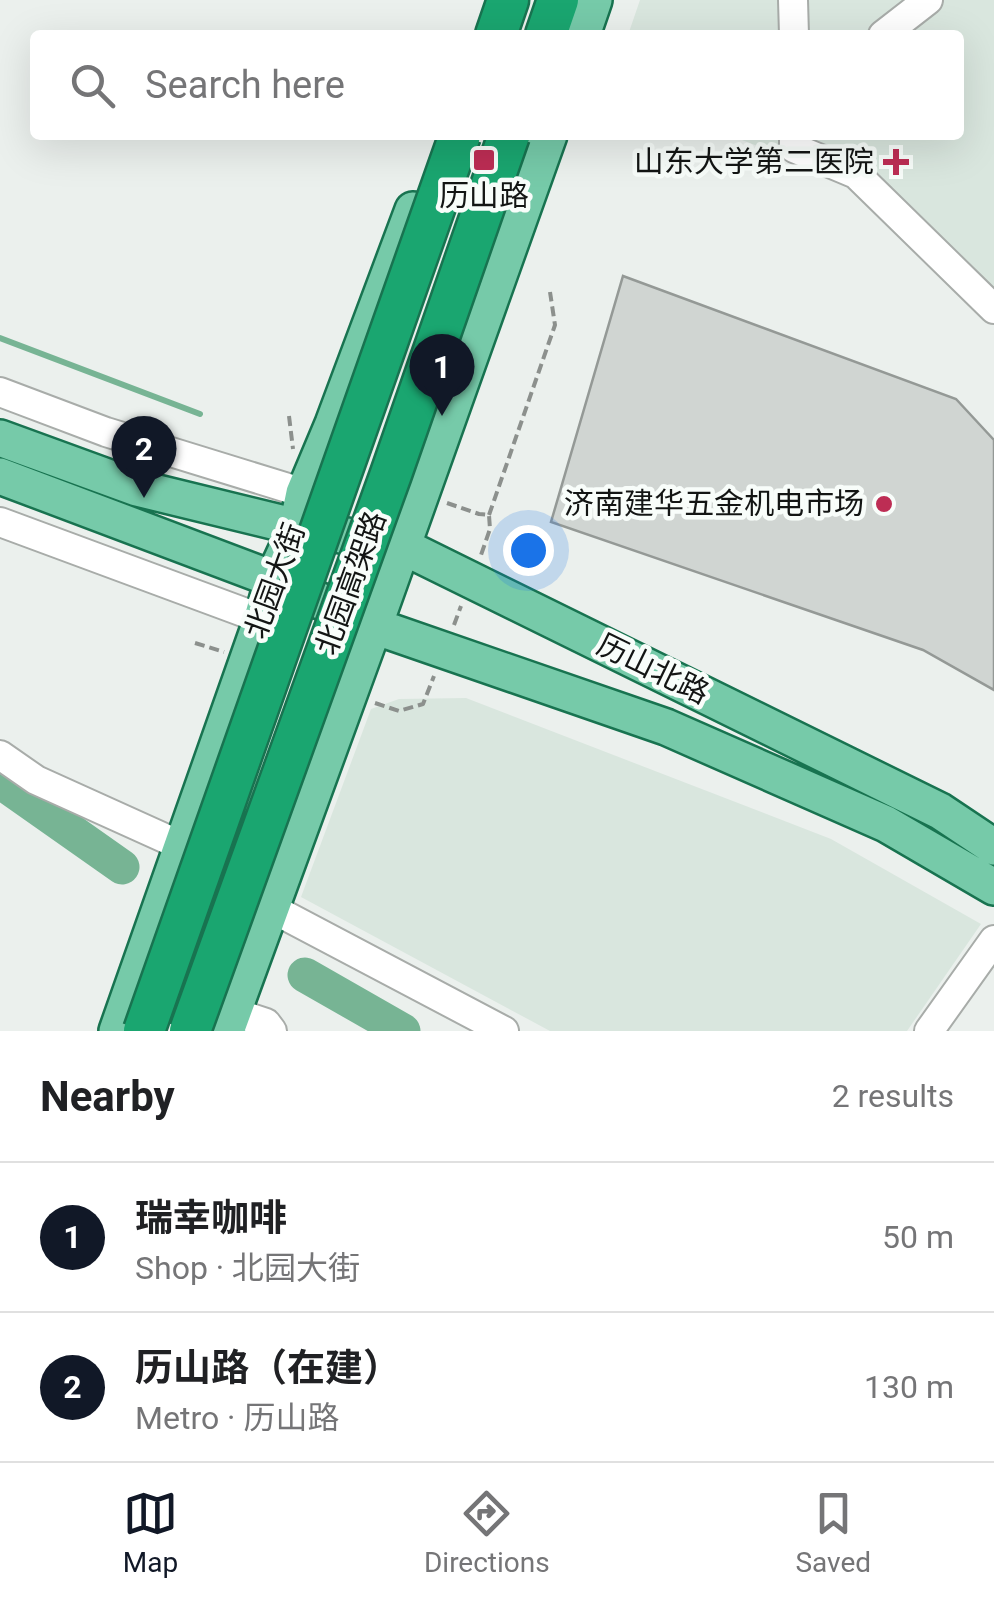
<!DOCTYPE html>
<html lang="en">
<head>
<meta charset="utf-8">
<style>
	body { margin:0; font-family:Roboto,"Noto Sans SC",sans-serif; background:#f2f2f2; color:#202124 }
	.you { position:absolute; left:528px; top:550px; width:35px; height:35px; margin:-25px; border:8px solid #fff; border-radius:50%; background:#1a73e8; box-shadow:0 0 0 15px #1a73e833 }
	.badge { display:grid; place-items:center; width:65px; height:65px; border-radius:50%; background:#111827; color:#fff; font-size:32px; font-weight:700 }
	.pin { position:absolute; translate:-50% -82px; filter:drop-shadow(0 2px 5px #0008) }
	.pin::after { content:''; position:absolute; top:52px; width:35px; height:30px; background:inherit; clip-path:polygon(0 0,100% 0,50% 100%) }
	.list { margin:0; padding:0; list-style:none }
	h2 { display:flex; justify-content:space-between; align-items:center; height:130px; margin:0; padding:0 40px; font-size:42px }
	h2 small { font-size:32px; font-weight:400; color:#757577 }
	.list li { display:grid; grid-template-columns:65px 1fr auto; gap:30px; align-items:center; box-sizing:border-box; height:150px; padding:0 40px; border-top:2px solid #e0e0e0 }
	.list b { display:block; font-size:38px; white-space:nowrap }
	.list p { margin:0; font-size:32px; white-space:nowrap; color:#757577 }
	.list em { font-size:32px; font-style:normal; color:#757577 }
	.icon { flex:none; width:55px; height:55px; fill:none; stroke:currentColor; stroke-width:2; stroke-linecap:round; stroke-linejoin:round }
	.map { position:relative; flex:none; width:994px; height:1031px; overflow:hidden }
	.search { position:absolute; background:#fff; box-shadow:0 10px 40px #0002; left:30px; right:30px; top:30px; height:110px; display:flex; align-items:center; gap:25px; box-sizing:border-box; padding:0 35px; border-radius:10px; color:#757577; font-size:38px }
	.sheet { height:430px; background:#fff }
	nav { display:flex; justify-content:space-around; align-items:center; box-sizing:border-box; height:140px; border-top:2px solid #e0e0e0; background:#fff; font-size:28px; color:#757577 }
	nav a { display:grid; justify-items:center; gap:5px }
	nav .on { color:#111827 }
	.map>svg:first-child { display:block }
	.built { fill:#d9e6de }
	.lines { fill:none; stroke-linecap:round; stroke-linejoin:round }
	.stream { stroke:#77b494; stroke-width:6 }
	.river { stroke:#77b494; stroke-width:35 }
	.building { fill:#d0d5d2; stroke:#949996; stroke-width:2.5 }
	.minor-casing { stroke:#a8aca9; stroke-width:32 }
	.major-casing { stroke:#187350; stroke-width:40 }
	.highway-casing { stroke:#187350; stroke-width:45 }
	.path { stroke:#8c908d; stroke-width:4; stroke-dasharray:10 5; stroke-linecap:butt }
	.minor { stroke:#fff; stroke-width:28 }
	.major { stroke:#76caa9; stroke-width:35 }
	.highway { stroke:#1aa670; stroke-width:40 }
	.highway-bridge-casing { stroke:#187350; stroke-width:45; stroke-linecap:butt }
	.highway-bridge { stroke:#1aa670; stroke-width:40 }
	.poi-dot { fill:#bd2d54; stroke:#f8fdfa; stroke-width:4 }
	.labels { text-anchor:middle; stroke-width:9; stroke-linejoin:round; paint-order:stroke }
	.poi-label { font-size:30px; fill:#131514; stroke:#f8fdfa; text-anchor:end }
	.street-label { font-size:30px; fill:#131514; stroke:#f8fdfa }
</style>
</head>
<body>
<div class="map">
<svg width="994" height="1031" viewBox="0 0 994 1031">
	<rect width="100%" height="100%" fill="#ebf0ed"/>
	<path class="built" d="M640 0H994V324L866 188 729 135H959V35H628Z
		M466 698 831 839 981 924 907 1031H550L301 897 371 709 399 699Z"/>
	<g class="lines">
		<path class="stream" d="M0 338 200 414"/>
		<path class="river" d="M0 781 122 867
			M305 975 403 1031"/>
	</g>
	<path class="building" d="M623 276 956 399 994 440V690L923 650 551 522Z"/>
	<g class="lines">
		<g class="minor-casing">
			<path id="minor" d="M793 0 794 35
				M883 35 928 0
				M794 135V148L856 174 994 309
				M0 392 106 432 304 493
				M0 522 262 619
				M0 755 36 780 182 846
				M271 908 504 1031
				M233 1012 266 1023 272 1031
				M929 1031 994 940"/>
		</g>
		<g class="major-casing">
			<path id="major" d="M582 35 594 0
				M0 438 137 488 297 527 402 546 940 811 994 847
				M0 476 273 579 374 626 666 727 886 824 994 887
				M117 1031 262 619 273 579 297 527 304 493 333 424 413 210
				M226 1031 374 626 549 135"/>
		</g>
		<g class="highway-casing">
			<path id="highway" d="M496 35 508 0
				M546 35 558 0"/>
		</g>
		<path class="path" d="M289 416 293 449
			M447 503 479 514 489 515 490 529 481 555
			M489 515 555 325 550 292
			M454 625 461 606
			M195 643 224 652
			M375 703 399 711 423 704 434 676"/>
		<use href="#minor" class="minor"/>
		<use href="#major" class="major"/>
		<use href="#highway" class="highway"/>
		<g class="highway-bridge-casing">
			<path id="highway-bridge" d="M144 1031 460 135
				M190 1031 391 474 509 135"/>
		</g>
		<use href="#highway-bridge" class="highway-bridge"/>
	</g>
	<g class="poi-dot">
		<rect x="472" y="148" width="24" height="24" rx="5"/>
		<path d="M891 147h10v10h10v10h-10v10h-10v-10h-10v-10h10z"/>
		<circle cx="884" cy="504" r="10"/>
	</g>
	<g class="labels">
		<g class="poi-label">
			<text x="874" y="172">山东大学第二医院</text>
			<text x="484" y="206" text-anchor="middle">历山路</text>
			<text x="864" y="514">济南建华五金机电市场</text>
		</g>
		<g class="street-label">
			<text transform="translate(275 581) rotate(-70)" y="10">北园大街</text>
			<text transform="translate(351 583) rotate(-70)" y="10">北园高架路</text>
			<text transform="translate(653 669) rotate(26)" y="10">历山北路</text>
		</g>
	</g>
</svg>
<div class="you"></div>
<div class="pin badge" style="left:442px;top:416px">1</div>
<div class="pin badge" style="left:144px;top:498px">2</div>
<div class="search"><svg class="icon" aria-label="search" viewBox="0 0 24 24"><circle cx="10" cy="10" r="6"/><path d="M15 15l6 6"/></svg>Search here</div>
</div>
<section class="sheet">
<h2>Nearby<small>2 results</small></h2>
<ul class="list">
<li><span class="badge">1</span><div><b>瑞幸咖啡</b><p>Shop · 北园大街</p></div><em>50 m</em></li>
<li><span class="badge">2</span><div><b>历山路（在建）</b><p>Metro · 历山路</p></div><em>130 m</em></li>
</ul>
</section>
<nav>
<a class="on"><svg class="icon" aria-label="map" viewBox="0 0 24 24"><path d="M3 6l6-2 6 2 6-2v14l-6 2-6-2-6 2zM9 4v14M15 6v14"/></svg>Map</a>
<a><svg class="icon" aria-label="directions" viewBox="0 0 24 24"><path d="M12 3l9 9-9 9-9-9zM9 14v-3h6M13 9l2 2-2 2"/></svg>Directions</a>
<a><svg class="icon" aria-label="saved" viewBox="0 0 24 24"><path d="M7 4h10v16l-5-4-5 4z"/></svg>Saved</a>
</nav>
</body>
</html>
